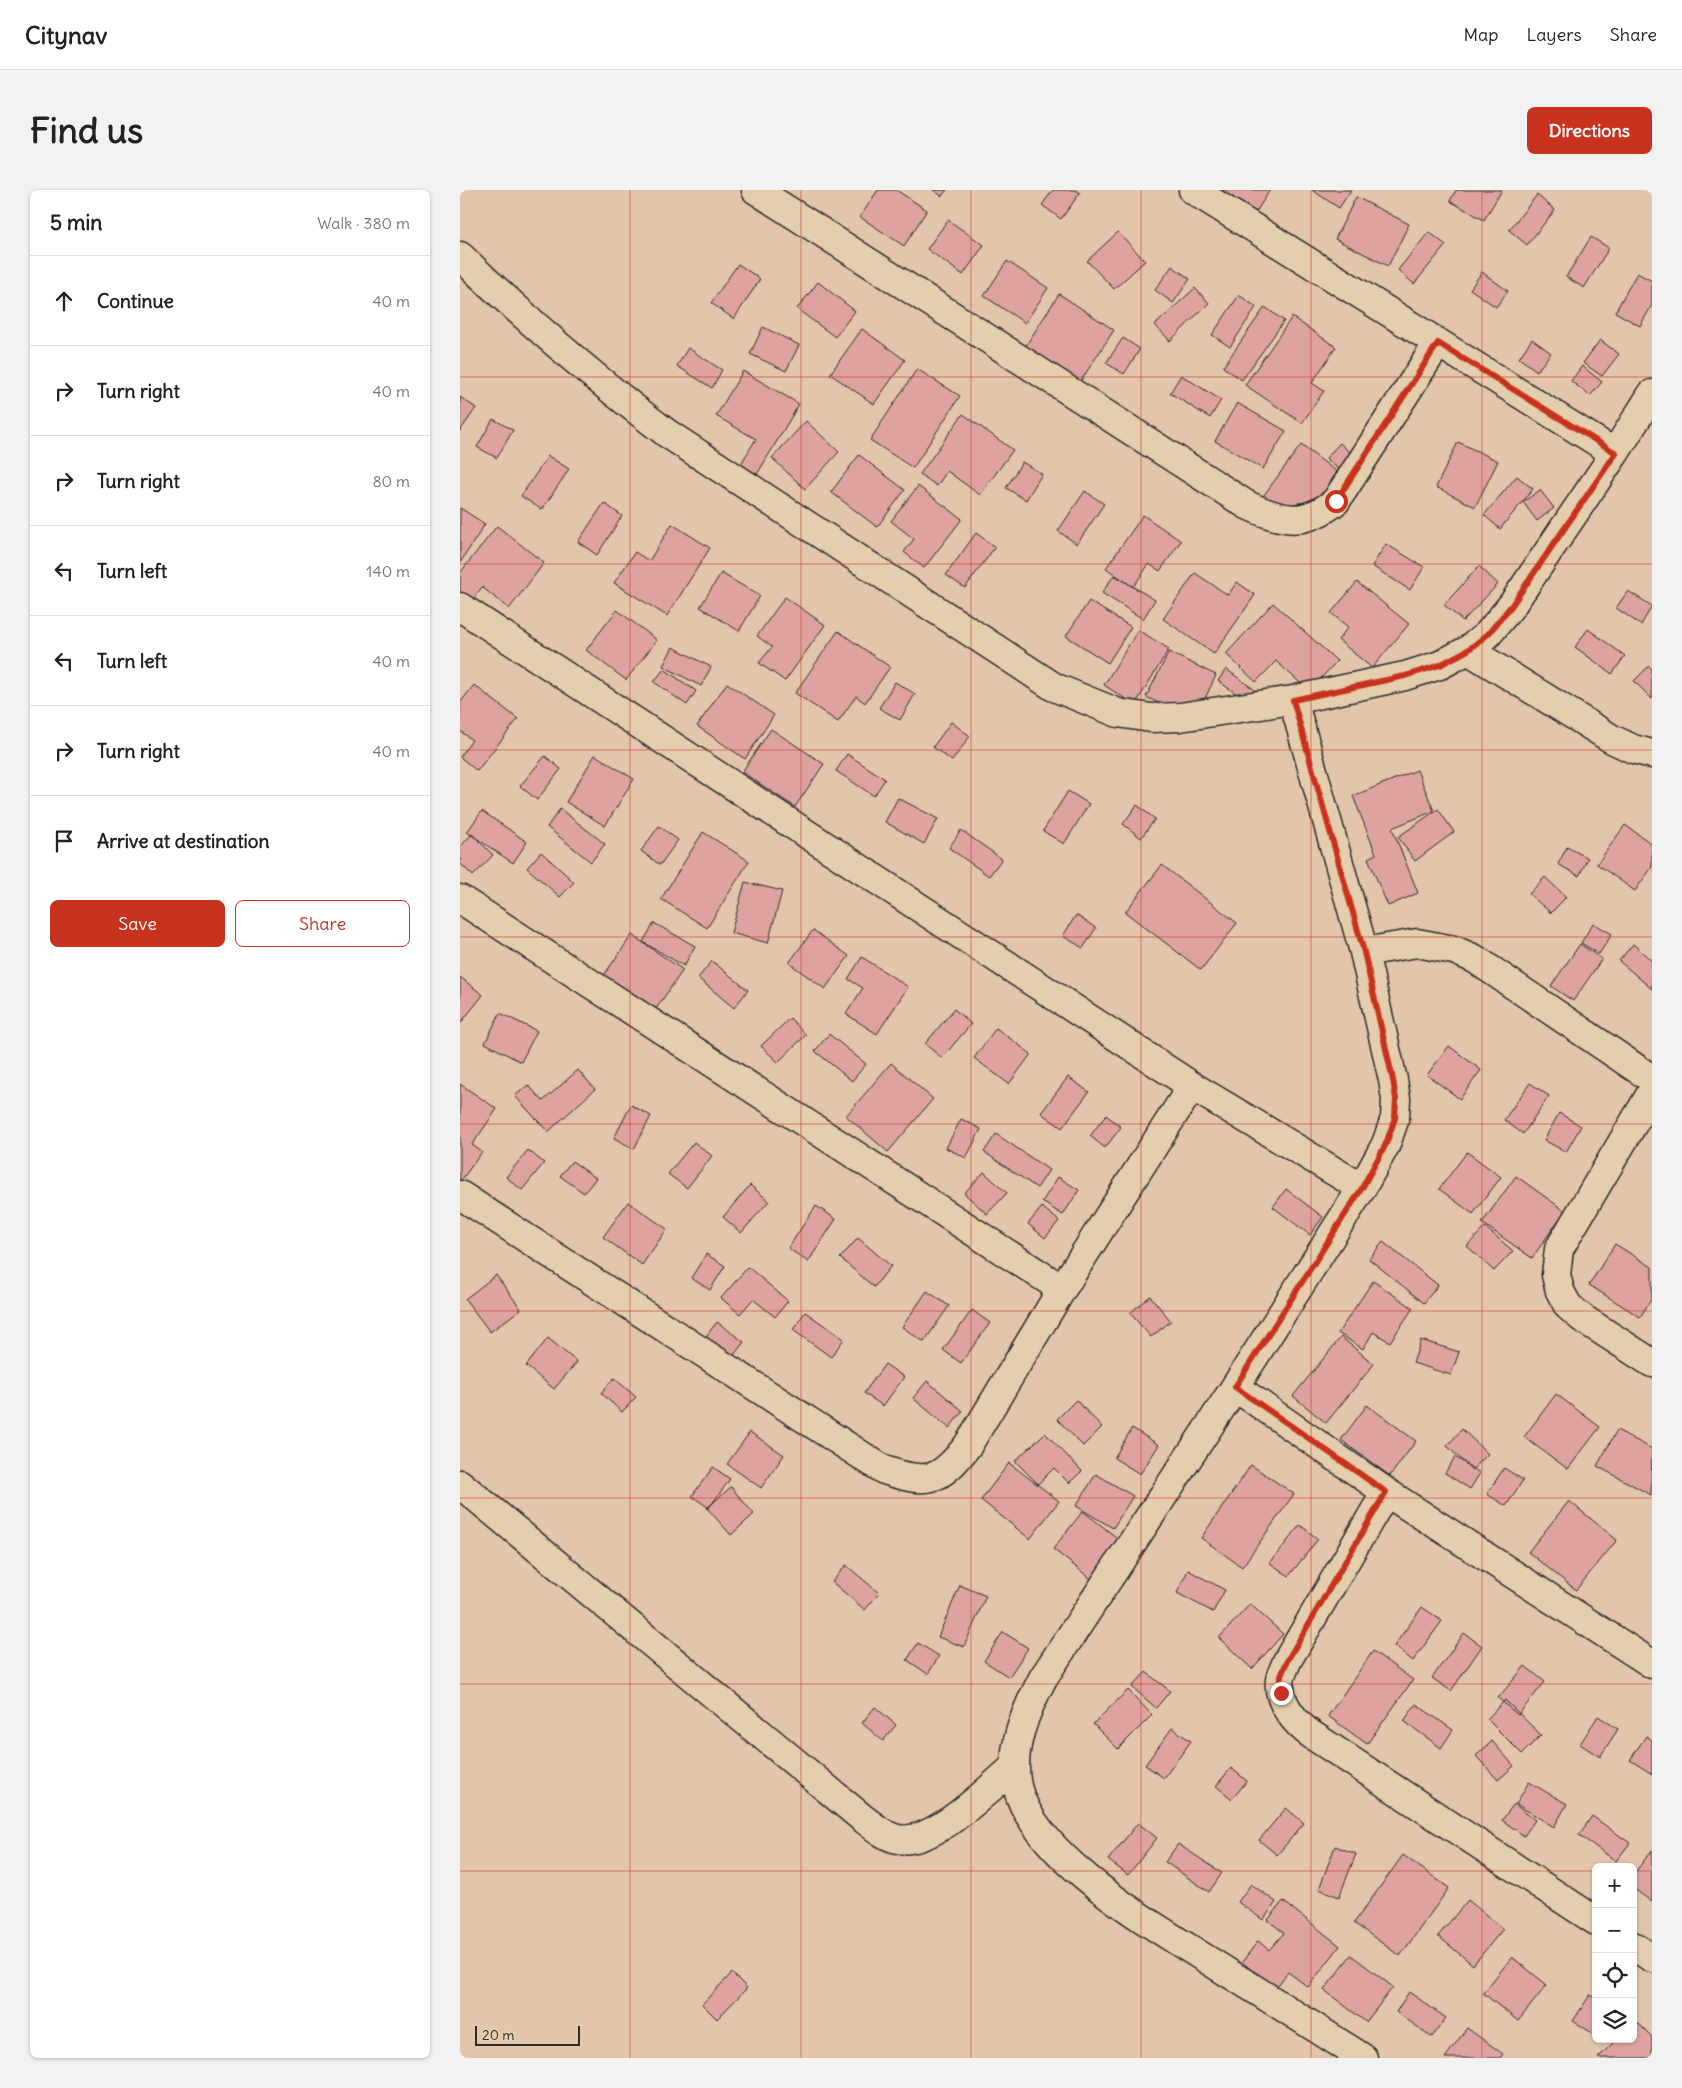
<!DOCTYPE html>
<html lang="en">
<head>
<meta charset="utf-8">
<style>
	body { margin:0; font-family:Delius,sans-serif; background:#f2f2f2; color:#222 }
	.controls { position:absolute; right:15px; bottom:15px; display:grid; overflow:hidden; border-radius:8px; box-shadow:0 1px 4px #0004 }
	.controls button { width:45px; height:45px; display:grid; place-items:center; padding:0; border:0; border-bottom:1px solid #e0e0e0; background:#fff; color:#222; font:25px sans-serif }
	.scale { position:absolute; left:15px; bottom:12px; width:105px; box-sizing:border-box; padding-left:5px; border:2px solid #2b2b2b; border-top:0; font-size:14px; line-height:18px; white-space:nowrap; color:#2b2b2b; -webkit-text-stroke:4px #e4cead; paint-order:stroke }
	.stop { position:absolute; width:15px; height:15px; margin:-11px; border:4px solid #c8321e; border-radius:50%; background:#fff }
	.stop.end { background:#c8321e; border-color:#fff; box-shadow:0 1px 5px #0008 }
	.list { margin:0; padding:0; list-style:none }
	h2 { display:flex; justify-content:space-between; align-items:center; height:65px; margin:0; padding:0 20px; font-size:21px }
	h2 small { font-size:16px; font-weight:400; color:#767676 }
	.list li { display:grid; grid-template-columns:32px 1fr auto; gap:15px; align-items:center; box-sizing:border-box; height:90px; padding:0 20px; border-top:1px solid #e0e0e0 }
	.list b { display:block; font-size:19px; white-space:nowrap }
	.list em { font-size:16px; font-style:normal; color:#767676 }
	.actions { display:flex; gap:10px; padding:15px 20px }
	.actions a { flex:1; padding:11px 0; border:1px solid #c8321e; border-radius:8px; text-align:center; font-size:18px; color:#c8321e }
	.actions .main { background:#c8321e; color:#fff }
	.icon { flex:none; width:28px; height:28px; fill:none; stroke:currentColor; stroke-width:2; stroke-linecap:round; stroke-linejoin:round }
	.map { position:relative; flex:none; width:1192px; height:1868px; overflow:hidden; border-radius:8px }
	header { display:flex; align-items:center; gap:30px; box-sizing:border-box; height:70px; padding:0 25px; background:#fff; border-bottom:1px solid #e0e0e0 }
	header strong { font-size:24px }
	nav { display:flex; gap:28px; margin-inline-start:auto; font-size:18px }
	.intro { display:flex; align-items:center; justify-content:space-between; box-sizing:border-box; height:120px; padding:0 30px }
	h1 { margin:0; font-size:35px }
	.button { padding:12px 22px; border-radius:8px; background:#c8321e; color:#fff; font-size:18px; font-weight:700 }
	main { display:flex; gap:30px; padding:0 30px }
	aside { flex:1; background:#fff; border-radius:8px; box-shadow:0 1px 4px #0004 }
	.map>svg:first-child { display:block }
	.building { fill:#dea3a1; stroke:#2b2b2b }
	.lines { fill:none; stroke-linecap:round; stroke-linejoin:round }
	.minor-casing { stroke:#2b2b2b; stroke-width:31 }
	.minor { stroke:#e4cead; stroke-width:28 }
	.route { stroke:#c8321e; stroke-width:6 }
	.grid { fill:none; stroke:#c8321e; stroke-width:1; stroke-opacity:0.55 }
</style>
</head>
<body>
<header>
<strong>Citynav</strong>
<nav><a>Map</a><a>Layers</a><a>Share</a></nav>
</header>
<div class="intro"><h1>Find us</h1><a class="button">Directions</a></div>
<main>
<aside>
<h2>5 min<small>Walk · 380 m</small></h2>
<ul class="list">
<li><svg class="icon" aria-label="ahead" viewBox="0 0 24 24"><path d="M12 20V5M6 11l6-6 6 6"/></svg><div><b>Continue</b></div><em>40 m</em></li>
<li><svg class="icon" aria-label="right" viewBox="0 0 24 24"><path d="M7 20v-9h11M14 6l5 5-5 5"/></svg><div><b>Turn right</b></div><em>40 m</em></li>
<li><svg class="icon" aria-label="right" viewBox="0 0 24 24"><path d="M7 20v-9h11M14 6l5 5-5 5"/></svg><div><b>Turn right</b></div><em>80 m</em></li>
<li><svg class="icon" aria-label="left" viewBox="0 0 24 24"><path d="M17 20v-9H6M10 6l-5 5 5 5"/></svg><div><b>Turn left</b></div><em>140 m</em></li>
<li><svg class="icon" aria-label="left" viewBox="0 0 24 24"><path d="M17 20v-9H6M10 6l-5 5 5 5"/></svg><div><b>Turn left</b></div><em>40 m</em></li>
<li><svg class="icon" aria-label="right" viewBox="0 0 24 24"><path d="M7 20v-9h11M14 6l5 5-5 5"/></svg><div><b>Turn right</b></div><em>40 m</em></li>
<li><svg class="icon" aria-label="arrive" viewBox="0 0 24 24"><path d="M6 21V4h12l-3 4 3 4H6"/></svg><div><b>Arrive at destination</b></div></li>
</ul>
<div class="actions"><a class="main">Save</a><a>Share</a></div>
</aside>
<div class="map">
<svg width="1192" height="1868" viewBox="0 0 1192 1868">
	<rect width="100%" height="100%" fill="#e3c5ab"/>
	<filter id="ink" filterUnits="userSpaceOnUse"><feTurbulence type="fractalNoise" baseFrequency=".02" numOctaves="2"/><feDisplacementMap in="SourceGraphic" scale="10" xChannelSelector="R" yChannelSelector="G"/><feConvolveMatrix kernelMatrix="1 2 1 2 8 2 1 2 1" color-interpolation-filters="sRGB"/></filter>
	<g filter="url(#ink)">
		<path class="building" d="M418 0H436L467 20 444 56 400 27Z
			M473 0H487L482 6Z
			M593 0H616L620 3 601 29 582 15Z
			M761 0H810L796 22Z
			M852 0H891L879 18Z
			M996 0H1042L1024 30 990 11Z
			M1077 5 1095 20 1067 55 1049 40Z
			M896 7 949 34 928 76 875 49Z
			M488 30 524 55 503 85 467 59Z
			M658 42 685 71 654 99 627 71Z
			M969 42 986 55 954 94 938 80Z
			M1131 47 1149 58 1124 98 1106 87Z
			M547 71 588 98 565 133 524 106Z
			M278 74 300 89 274 129 251 113Z
			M712 76 730 89 713 113 695 100Z
			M1022 82 1048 101 1036 117 1010 99Z
			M1177 83 1192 91V115L1180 136 1155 122Z
			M358 92 395 121 375 147 337 119Z
			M735 98 749 113 710 151 695 135Z
			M599 104 654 140 618 195 563 160Z
			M779 105 796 117 770 157 752 145Z
			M805 117 824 131 782 190 763 177Z
			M832 127 876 157 852 193 864 201 842 233 785 195Z
			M303 137 339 155 326 181 290 164Z
			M402 139 445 170 414 214 370 184Z
			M663 148 680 159 664 184 646 173Z
			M1072 149 1091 163 1077 181 1059 168Z
			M1140 150 1159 164 1142 186 1123 173Z
			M228 158 262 180 252 198 217 176Z
			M1122 176 1142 192 1130 206 1111 191Z
			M457 179 500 206 453 278 410 250Z
			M283 181 339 214 296 286 279 277 296 249 256 226Z
			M721 185 761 210 750 228 710 203Z
			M0 207 16 218 0 241Z
			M777 213 826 241 803 279 755 251Z
			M503 224 553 260 520 305 487 281 477 296 460 284Z
			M33 229 53 240 37 268 17 257Z
			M346 231 379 262 345 299 312 268Z
			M998 252 1038 271 1015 317 976 297Z
			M880 253 905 277 892 292 866 268Z
			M841 255 884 287 843 341 801 309Z
			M399 265 445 300 417 337 371 302Z
			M88 266 109 279 82 320 61 306Z
			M562 272 582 284 566 310 546 298Z
			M1057 286 1073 299 1040 339 1024 325Z
			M458 296 502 329 464 378 444 362 454 349 431 331Z
			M1080 300 1094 318 1077 331 1063 312Z
			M625 301 644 314 617 354 598 341Z
			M144 313 162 326 137 365 118 352Z
			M0 318 25 334 0 373Z
			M683 325 721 351 700 381 689 374 673 397 646 378Z
			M212 334 250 358 207 426 154 393 175 362 189 371Z
			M37 336 84 373 49 419 22 397 11 412 0 403V383Z
			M516 343 535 357 505 398 486 385Z
			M926 354 964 377 950 400 912 376Z
			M1019 376 1038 394 1003 431 984 415Z
			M261 383 300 406 279 441 240 417Z
			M735 383 768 405 777 392 795 405 754 464 703 429Z
			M654 385 695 410 683 429 642 403Z
			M897 392 949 434 912 478 878 450 888 437 871 423Z
			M1168 401 1192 416 1181 435 1156 418Z
			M325 407 365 435 325 491 299 473 312 457 297 446Z
			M629 411 671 437 648 473 606 446Z
			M813 413 877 471 849 501 816 471 796 492 766 464Z
			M157 420 197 450 166 490 126 460Z
			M1128 439 1165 466 1152 484 1115 457Z
			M678 440 709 459 675 515 644 495Z
			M378 441 430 477 405 513 396 506 378 532 335 503Z
			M213 457 251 477 241 496 203 476Z
			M709 462 756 485 735 530 686 507Z
			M1189 476 1192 479V509L1174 491Z
			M204 479 236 501 227 515 194 492Z
			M766 479 795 500 787 511 758 491Z
			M435 492 455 504 440 530 419 518Z
			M267 493 314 525 285 569 237 536Z
			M14 495 58 529 17 581 0 567 12 550 0 541V513Z
			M491 532 510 546 492 571 473 557Z
			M311 539 364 574 335 617 282 582Z
			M387 564 425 589 414 606 376 581Z
			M135 565 174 589 145 636 106 612Z
			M85 566 101 579 77 610 60 596Z
			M957 580 974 621 932 638 958 703 928 716 908 668 916 664 893 606Z
			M608 601 629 614 604 654 583 641Z
			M438 608 478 629 464 654 425 632Z
			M677 615 695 629 681 648 663 634Z
			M100 619 145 654 131 672 87 637Z
			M978 619 994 642 955 671 938 647Z
			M22 621 67 652 53 673 7 642Z
			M1165 635 1192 654V677L1175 701 1137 674Z
			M199 636 218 650 200 675 181 661Z
			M501 640 542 669 529 686 489 658Z
			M243 642 289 671 247 738 201 709Z
			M12 644 33 665 13 686 0 673V657Z
			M1107 657 1128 668 1119 686 1098 674Z
			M81 662 114 692 100 707 67 678Z
			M702 675 777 733 741 780 665 722Z
			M1085 687 1106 707 1091 723 1069 704Z
			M285 692 322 701 308 753 271 743Z
			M616 725 636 738 623 758 603 746Z
			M194 733 235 756 224 776 183 752Z
			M1133 733 1152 744 1139 764 1121 753Z
			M353 740 389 766 365 799 329 773Z
			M172 745 223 780 193 823 142 788Z
			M1120 754 1142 769 1113 811 1091 796Z
			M1173 754 1192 771V799L1159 771Z
			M402 767 448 797 417 844 386 824 403 798 388 789Z
			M252 771 288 800 274 818 238 788Z
			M0 787 23 805 0 834Z
			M494 819 511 834 482 868 465 854Z
			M40 823 77 841 61 872 25 853Z
			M330 828 346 845 318 872 301 856Z
			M536 838 571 864 549 894 514 868Z
			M369 844 406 874 392 891 355 861Z
			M989 856 1021 880 1000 909 967 885Z
			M431 873 473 909 428 962 386 926Z
			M118 880 135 899 88 942 55 906 68 895 83 911Z
			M608 887 629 902 602 938 581 923Z
			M1070 893 1089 906 1063 944 1044 930Z
			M0 894 37 919 12 955 22 962 0 992Z
			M171 915 191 926 174 959 154 948Z
			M1099 923 1121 936 1106 962 1084 950Z
			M646 925 661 937 645 958 630 946Z
			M501 929 521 939 506 968 486 958Z
			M536 944 589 980 577 998 524 962Z
			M234 952 252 966 227 998 208 984Z
			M68 960 84 973 62 1000 46 987Z
			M1007 962 1041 987 1013 1024 979 999Z
			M112 971 136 988 124 1003 100 986Z
			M524 982 547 1003 527 1024 504 1003Z
			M1056 986 1105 1021 1072 1068 1022 1033Z
			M598 987 619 1000 603 1025 582 1012Z
			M290 995 309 1011 281 1043 263 1027Z
			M826 999 863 1027 850 1045 813 1017Z
			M168 1012 207 1039 182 1075 143 1047Z
			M356 1016 376 1029 348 1072 328 1058Z
			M582 1017 599 1031 585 1048 568 1034Z
			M1025 1037 1053 1061 1034 1081 1007 1056Z
			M398 1048 431 1076 414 1097 380 1068Z
			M923 1052 978 1095 964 1113 909 1069Z
			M1155 1054 1192 1077V1108L1180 1127 1129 1095Z
			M246 1064 265 1076 250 1100 231 1088Z
			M288 1077 328 1111 315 1127 293 1109 280 1124 261 1108Z
			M36 1085 61 1119 30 1142 5 1109Z
			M913 1091 953 1118 930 1152 913 1142 903 1159 878 1143Z
			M467 1101 489 1116 464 1152 442 1137Z
			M690 1106 711 1131 691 1147 670 1123Z
			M512 1120 530 1133 501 1173 483 1160Z
			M345 1122 384 1149 371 1167 333 1140Z
			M257 1132 284 1152 270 1170 243 1150Z
			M881 1147 914 1174 866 1233 833 1206Z
			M88 1148 117 1172 94 1199 66 1176Z
			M961 1150 999 1162 991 1185 953 1173Z
			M425 1174 444 1187 423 1216 404 1203Z
			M154 1188 176 1207 162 1222 141 1203Z
			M467 1191 503 1221 489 1238 453 1208Z
			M1096 1204 1140 1237 1108 1279 1064 1247Z
			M616 1210 642 1237 623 1256 597 1229Z
			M907 1215 956 1251 930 1286 881 1250Z
			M672 1238 699 1255 680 1284 654 1268Z
			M1002 1239 1028 1264 1012 1280 987 1256Z
			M1157 1240 1192 1259 1191 1305 1137 1276Z
			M290 1242 324 1265 301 1298 267 1274Z
			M585 1243 622 1281 609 1293 594 1278 578 1294 555 1271Z
			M995 1267 1020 1283 1010 1299 985 1283Z
			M549 1273 599 1311 570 1349 521 1310Z
			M791 1275 834 1304 782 1377 741 1348Z
			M253 1277 270 1289 249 1318 232 1306Z
			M1044 1278 1063 1290 1046 1316 1027 1304Z
			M636 1284 673 1306 653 1338 616 1316Z
			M271 1297 294 1324 271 1345 247 1318Z
			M1109 1311 1157 1350 1116 1400 1068 1362Z
			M623 1321 661 1351 631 1389 593 1359Z
			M840 1335 858 1349 829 1386 810 1373Z
			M386 1375 419 1403 405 1420 372 1392Z
			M728 1380 765 1400 753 1422 717 1403Z
			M500 1395 526 1406 504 1457 478 1447Z
			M790 1414 823 1444 792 1479 759 1448Z
			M962 1417 982 1431 953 1471 934 1456Z
			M543 1442 568 1458 549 1487 524 1471Z
			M1004 1443 1022 1456 991 1501 972 1488Z
			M458 1453 479 1466 468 1484 447 1470Z
			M913 1461 953 1490 907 1554 868 1526Z
			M1065 1476 1085 1492 1058 1525 1038 1508Z
			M686 1482 710 1501 696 1518 672 1497Z
			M668 1500 692 1525 658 1559 633 1534Z
			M1045 1510 1081 1545 1062 1564 1027 1529Z
			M956 1514 993 1540 981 1558 944 1531Z
			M415 1517 436 1535 423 1551 402 1533Z
			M1138 1526 1158 1539 1140 1567 1120 1554Z
			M712 1538 731 1551 704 1588 685 1575Z
			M1186 1546 1192 1550V1584L1170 1570Z
			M1032 1551 1054 1576 1038 1590 1016 1566Z
			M771 1578 787 1591 772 1609 756 1596Z
			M1069 1592 1107 1614 1094 1637 1056 1614Z
			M1054 1614 1075 1630 1064 1646 1042 1630Z
			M826 1618 844 1633 817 1665 799 1650Z
			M1132 1626 1170 1653 1156 1671 1119 1645Z
			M678 1633 697 1648 668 1685 648 1670Z
			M718 1654 762 1683 749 1702 705 1672Z
			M875 1656 896 1664 879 1707 859 1699Z
			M1192 1660V1712L1173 1698V1685Z
			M943 1665 989 1698 940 1766 894 1733Z
			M791 1694 816 1712 803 1730 778 1712Z
			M1008 1710 1043 1739 1013 1775 978 1746Z
			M823 1711 880 1756 848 1797 828 1782 815 1799 782 1772 798 1751 809 1760 824 1743 808 1730Z
			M891 1765 933 1797 906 1832 864 1800Z
			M1052 1767 1087 1795 1058 1831 1023 1803Z
			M272 1783 287 1798 257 1829 242 1814Z
			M949 1802 986 1828 972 1847 936 1822Z
			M1130 1805 1136 1808V1841L1134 1844 1113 1831Z
			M1173 1828 1192 1847V1868H1138L1153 1853 1150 1850 1151 1849H1173Z
			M1007 1838 1043 1864 1040 1868H985Z"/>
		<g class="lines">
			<g class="minor-casing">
				<path id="minor" d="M296 0 787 315C822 331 844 337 876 311L978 153
					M733 0 1155 263
					M0 66C66 129 134 189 208 244L594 497 658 523 691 528 720 527 833 510 945 486 980 475 1008 460 1028 444 1052 415 1155 263 1192 204
					M0 417 732 896 902 998
					M1008 460 1152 549 1173 559 1192 564
					M833 510 904 762 933 890 936 909 935 928 926 954 902 998 775 1197 583 1488C566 1520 549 1559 557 1596 574 1670 701 1740 762 1779 809 1808 856 1838 903 1868
					M0 709 602 1099
					M904 762 957 753 994 760 1015 769 1192 889
					M1192 902 1099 1059 1096 1085 1100 1101 1108 1116 1122 1128 1192 1173
					M0 1005 424 1280C468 1294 479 1293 508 1255L602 1099 732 896
					M775 1197 926 1302 1192 1474
					M0 1294 401 1627C412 1635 425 1647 438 1649 473 1656 528 1599 554 1577
					M926 1302 827 1471C825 1477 821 1484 820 1490 817 1512 836 1534 852 1545L1136 1731
					M1173 1756 1192 1768"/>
			</g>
			<use href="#minor" class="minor"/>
		</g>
	</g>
	<g class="lines" filter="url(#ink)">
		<path class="route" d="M821 1503 820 1489 827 1471 926 1302 775 1197 902 998 926 954 935 928 936 909 933 890 904 762 833 510 945 486 980 475 1008 460 1028 444 1052 415 1156 263 978 153 876 311"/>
	</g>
	<path class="grid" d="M170 0V1868M341 0V1868M511 0V1868M681 0V1868M851 0V1868M1022 0V1868M0 187H1192M0 374H1192M0 560H1192M0 747H1192M0 934H1192M0 1121H1192M0 1308H1192M0 1494H1192M0 1681H1136M1173 1681H1192"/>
</svg>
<div class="controls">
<button>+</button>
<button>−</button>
<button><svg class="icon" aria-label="locate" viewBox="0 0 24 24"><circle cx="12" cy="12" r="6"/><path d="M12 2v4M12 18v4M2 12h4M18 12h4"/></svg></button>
<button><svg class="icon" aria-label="layers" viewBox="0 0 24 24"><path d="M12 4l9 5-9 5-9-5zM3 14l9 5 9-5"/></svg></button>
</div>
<div class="scale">20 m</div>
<div class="stop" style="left:876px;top:311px"></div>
<div class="stop end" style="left:821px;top:1503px"></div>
</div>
</main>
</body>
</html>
